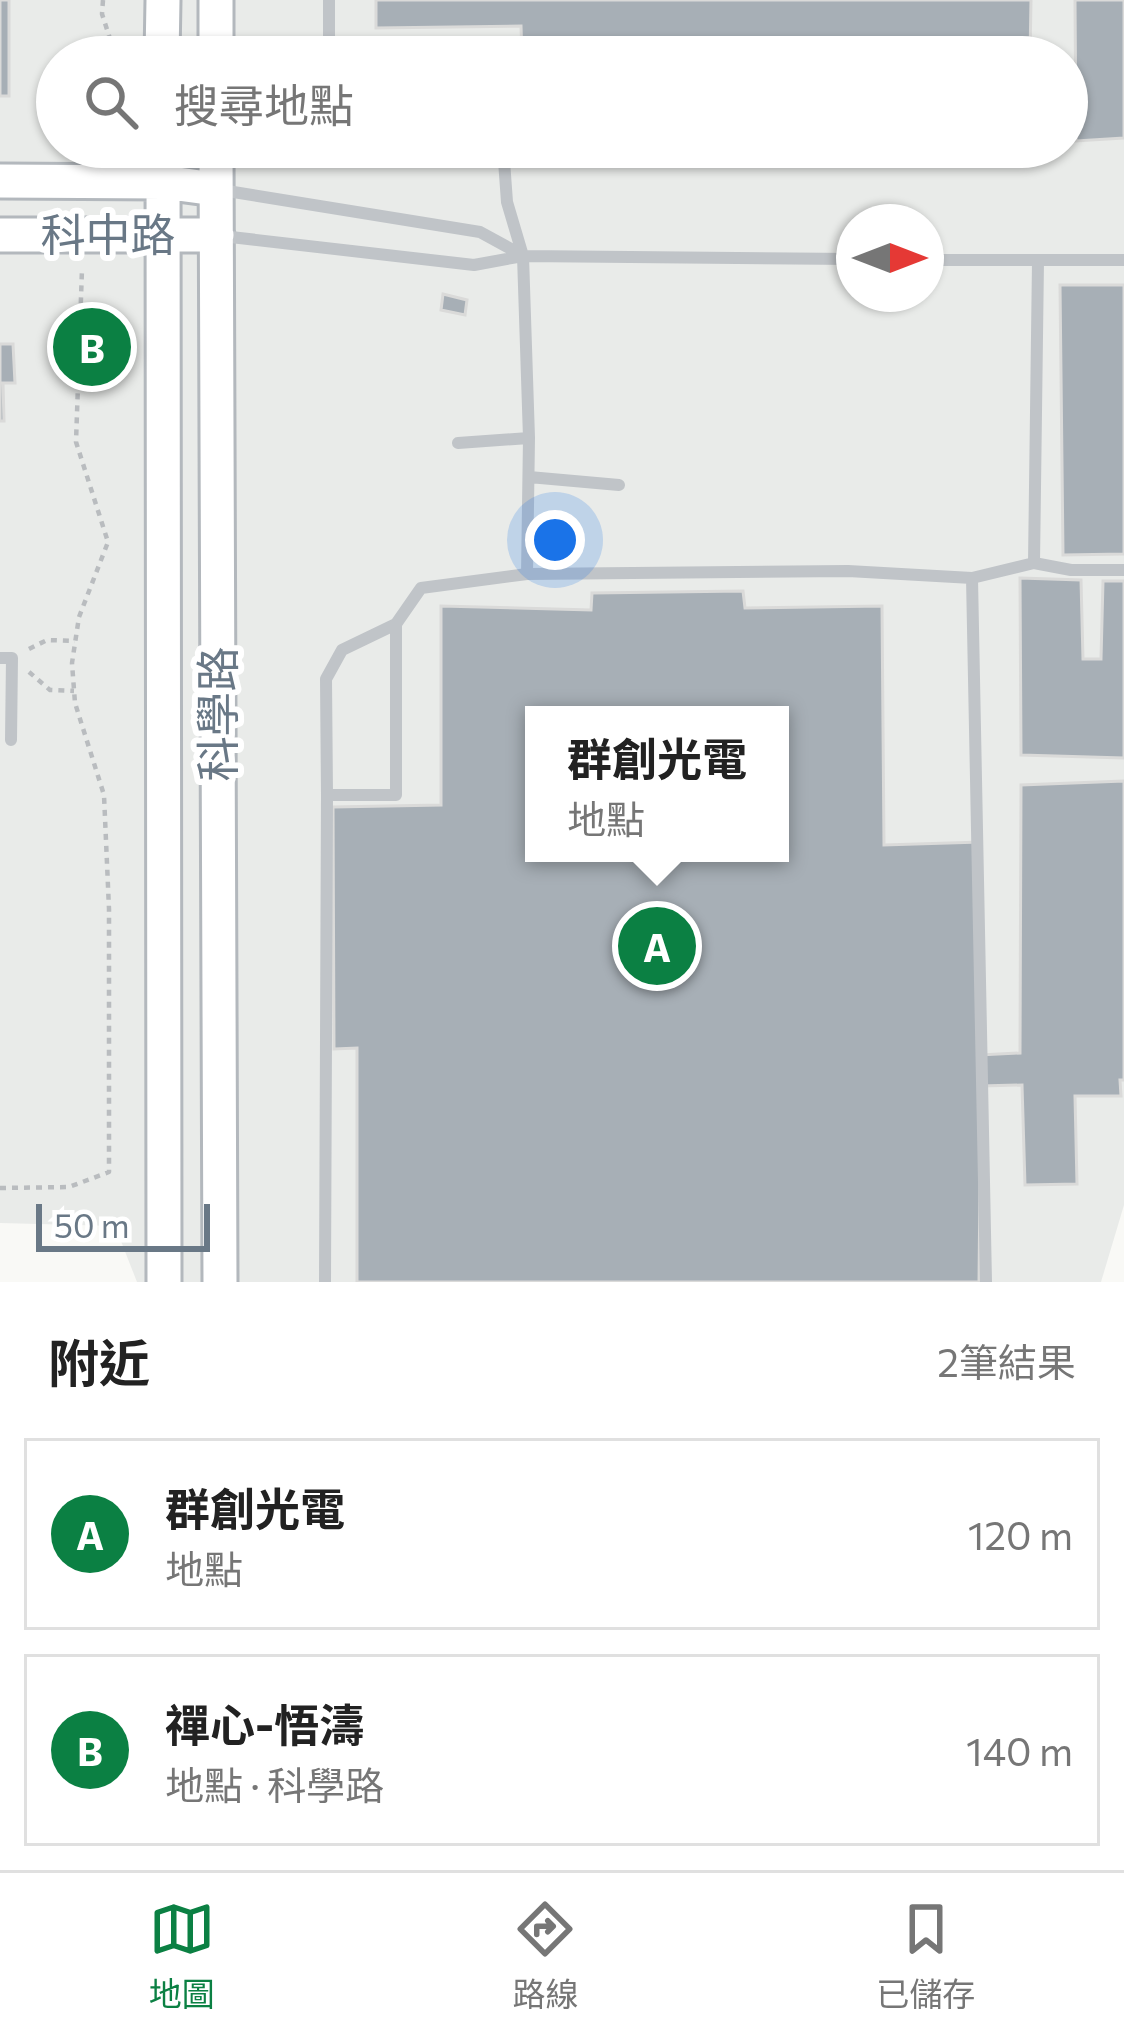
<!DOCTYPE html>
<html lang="zh-TW">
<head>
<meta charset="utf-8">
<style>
	body { margin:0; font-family:Commissioner,"Noto Sans TC",sans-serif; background:#f2f2f2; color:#222 }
	.compass { position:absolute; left:836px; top:204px; width:108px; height:108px; border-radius:50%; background:#fff; box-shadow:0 3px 9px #0004; rotate:90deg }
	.scale { position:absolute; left:36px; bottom:30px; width:174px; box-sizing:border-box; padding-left:12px; border:6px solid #697886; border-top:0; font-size:33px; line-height:42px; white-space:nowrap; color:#697886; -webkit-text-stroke:9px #fff; paint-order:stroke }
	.you { position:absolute; left:555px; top:540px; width:42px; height:42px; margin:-30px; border:9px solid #fff; border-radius:50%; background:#1a73e8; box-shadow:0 0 0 18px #1a73e833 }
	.badge { display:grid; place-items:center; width:78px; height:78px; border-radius:50%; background:#0b8043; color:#fff; font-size:39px; font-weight:700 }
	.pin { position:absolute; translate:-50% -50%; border:6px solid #fff; box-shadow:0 3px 12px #0006 }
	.popup { position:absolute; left:525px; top:706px; width:264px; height:156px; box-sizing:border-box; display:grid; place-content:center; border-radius:0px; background:#fff; filter:drop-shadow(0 3px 9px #0005); font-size:39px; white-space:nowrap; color:#767676 }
	.popup b { font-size:45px; color:#222 }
	.popup::after { content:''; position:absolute; left:50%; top:100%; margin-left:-24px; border:24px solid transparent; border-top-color:#fff }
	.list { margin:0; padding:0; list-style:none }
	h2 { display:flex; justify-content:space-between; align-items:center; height:156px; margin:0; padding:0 48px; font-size:51px }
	h2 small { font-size:39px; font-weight:400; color:#767676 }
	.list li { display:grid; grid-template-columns:78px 1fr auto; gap:36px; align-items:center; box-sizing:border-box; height:192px; margin:0 24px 24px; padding:0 24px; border:3px solid #e0e0e0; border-radius:0px }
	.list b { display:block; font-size:45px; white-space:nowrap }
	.list p { margin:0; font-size:39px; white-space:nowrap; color:#767676 }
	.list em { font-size:39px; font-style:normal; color:#767676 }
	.icon { flex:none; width:66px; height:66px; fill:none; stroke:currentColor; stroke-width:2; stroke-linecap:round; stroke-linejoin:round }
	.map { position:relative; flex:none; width:1124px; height:1282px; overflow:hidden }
	.search { position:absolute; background:#fff; box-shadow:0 3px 9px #0004; left:36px; right:36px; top:36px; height:132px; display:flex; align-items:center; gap:30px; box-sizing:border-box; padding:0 42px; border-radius:66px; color:#767676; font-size:45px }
	.sheet { height:588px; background:#fff }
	nav { display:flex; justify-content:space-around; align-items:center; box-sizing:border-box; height:168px; border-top:3px solid #e0e0e0; background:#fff; font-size:33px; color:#767676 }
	nav a { display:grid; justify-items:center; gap:6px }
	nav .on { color:#0b8043 }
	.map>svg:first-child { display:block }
	.built { fill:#e9ebe9; fill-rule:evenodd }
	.building { fill:#a7afb6; stroke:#dadad9; stroke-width:3; fill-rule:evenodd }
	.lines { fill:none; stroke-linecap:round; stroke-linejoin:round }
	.secondary-casing { stroke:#b3b8bd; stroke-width:39 }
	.path { stroke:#b9bcbf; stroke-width:4.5; stroke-dasharray:6 6; stroke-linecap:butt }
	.lane { stroke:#c0c4c8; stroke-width:12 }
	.secondary { stroke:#fff; stroke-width:33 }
	.labels { text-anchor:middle; stroke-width:12; stroke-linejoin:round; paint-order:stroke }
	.street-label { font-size:45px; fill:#697886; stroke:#fff }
</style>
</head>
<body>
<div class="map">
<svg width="1124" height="1282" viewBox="0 0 1124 1282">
	<rect width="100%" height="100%" fill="#f9f9f6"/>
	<path class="built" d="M0 0H1124V1205L1101 1282H137L115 1226 0 1223ZM57 57H1067V147H57ZM854 222H926V294H854ZM534 715H780V853H534Z"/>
	<path class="building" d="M0 0H9V96H0Z
		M376 0H1031L1030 57H522L521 26 376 28Z
		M1075 0H1124V138L1076 141Z
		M1060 285H1124V554L1063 555Z
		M443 294 467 300 465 315 441 310Z
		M0 344H13L15 383H3L4 421H0Z
		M1020 578 1081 580 1083 659H1101L1103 581H1124V758L1021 755Z
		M743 591 745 608 882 606 884 845 981 842 980 1055 1020 1053 1021 785 1124 781V1080H1120L1121 1096H1075L1077 1184 1025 1185 1022 1085 981 1086 979 1282H357V1048L334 1049 333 807 441 805V606L591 610 592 593ZM534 715H780V853H534Z"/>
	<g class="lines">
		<g class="secondary-casing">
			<path id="secondary" d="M216 0V57
				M162 57 163 0
				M163 147 164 1282
				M216 147 220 1282
				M0 181 163 182 215 189
				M0 235H217"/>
		</g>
		<path class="path" d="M103 0 102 14 116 57
			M29 649 47 640 75 641
			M29 672 50 690 74 691
			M0 1188 69 1187 109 1172V909L104 795 75 703 72 663 79 617 108 542 76 442 82 269"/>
		<path class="lane" d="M329 0V57
			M503 147 507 202 523 256 529 438 527 574
			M221 190 480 232 522 255
			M222 236 474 265 523 256 854 259
			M926 260H1124
			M458 443 529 438
			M529 477 619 485
			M1034 563 1038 261
			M972 578 986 1282
			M396 624V795H327L326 679 342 650 396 624 421 588 527 574 848 571 972 578 1034 563 1071 570H1124
			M0 658H12L11 740
			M325 1282 327 795"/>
		<use href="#secondary" class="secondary"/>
	</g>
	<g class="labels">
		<g class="street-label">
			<text x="108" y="251">科中路</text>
			<text transform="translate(218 714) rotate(-90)" y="16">科學路</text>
		</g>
	</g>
</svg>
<svg class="compass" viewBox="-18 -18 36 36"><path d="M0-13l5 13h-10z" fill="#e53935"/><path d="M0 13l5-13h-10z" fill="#767676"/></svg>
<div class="scale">50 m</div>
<div class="you"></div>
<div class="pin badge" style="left:657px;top:946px">A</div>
<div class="popup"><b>群創光電</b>地點</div>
<div class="pin badge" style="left:92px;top:347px">B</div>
<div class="search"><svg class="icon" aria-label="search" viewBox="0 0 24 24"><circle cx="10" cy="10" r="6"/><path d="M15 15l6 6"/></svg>搜尋地點</div>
</div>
<section class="sheet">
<h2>附近<small>2筆結果</small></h2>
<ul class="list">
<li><span class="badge">A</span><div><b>群創光電</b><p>地點</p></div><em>120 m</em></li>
<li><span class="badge">B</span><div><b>禪心-悟濤</b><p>地點 · 科學路</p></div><em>140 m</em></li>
</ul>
</section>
<nav>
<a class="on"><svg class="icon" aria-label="map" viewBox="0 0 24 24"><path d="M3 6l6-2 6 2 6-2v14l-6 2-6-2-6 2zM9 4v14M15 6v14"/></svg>地圖</a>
<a><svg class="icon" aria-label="directions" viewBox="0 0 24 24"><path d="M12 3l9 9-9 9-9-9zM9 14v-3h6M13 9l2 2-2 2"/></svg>路線</a>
<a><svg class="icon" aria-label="saved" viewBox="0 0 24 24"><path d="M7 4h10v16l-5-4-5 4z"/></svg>已儲存</a>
</nav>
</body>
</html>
